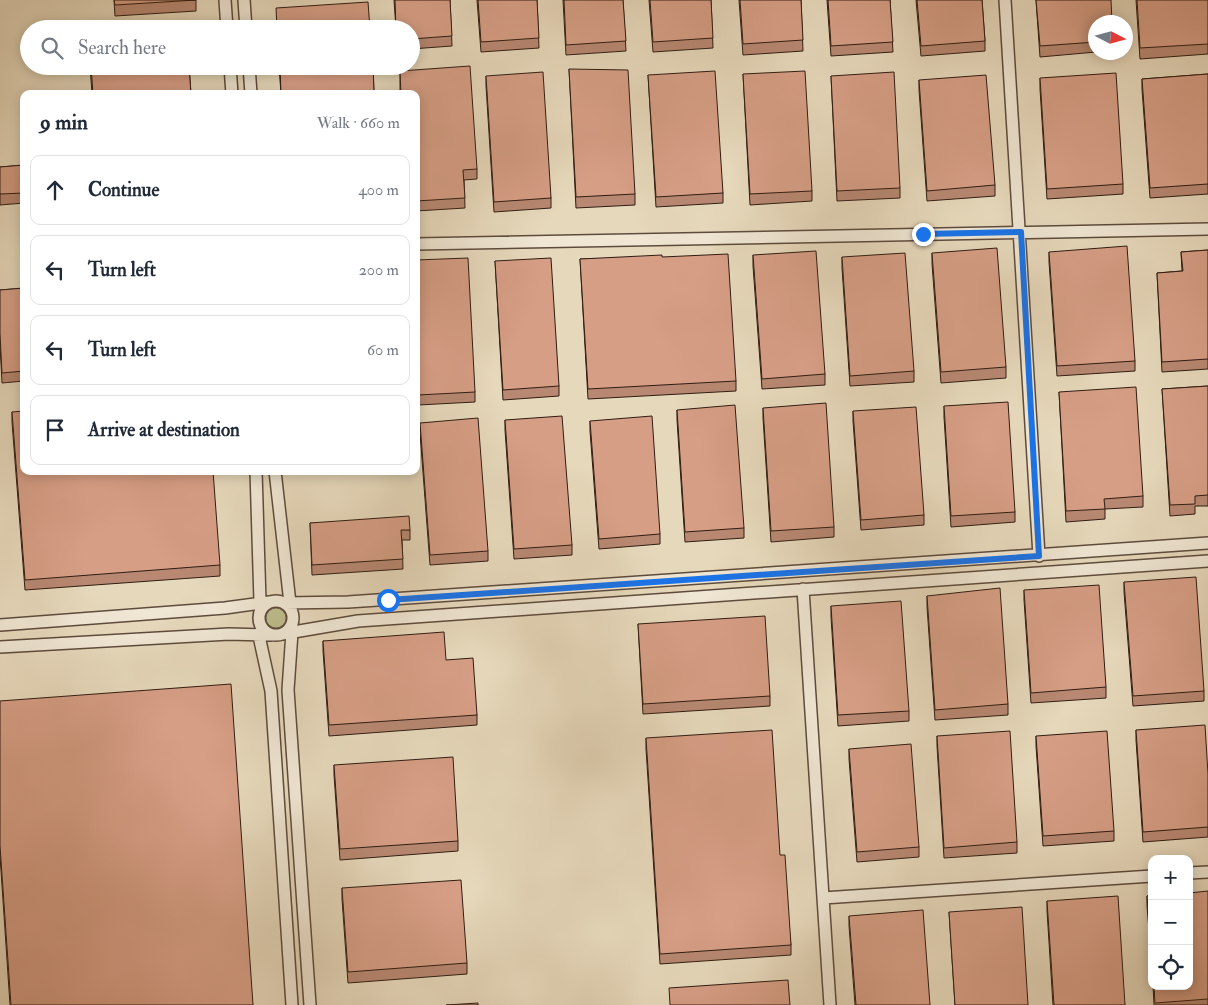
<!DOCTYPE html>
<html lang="en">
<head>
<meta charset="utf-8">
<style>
	body { margin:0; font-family:"IM FELL Double Pica",serif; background:#f6f6f7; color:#1f2937 }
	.controls { position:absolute; right:15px; bottom:15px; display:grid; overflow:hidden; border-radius:10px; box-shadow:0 2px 12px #0003 }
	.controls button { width:45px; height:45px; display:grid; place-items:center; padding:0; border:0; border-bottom:1px solid #e0e1e3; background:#fff; color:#1f2937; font:25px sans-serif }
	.compass { position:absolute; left:1088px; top:15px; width:45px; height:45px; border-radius:50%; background:#fff; box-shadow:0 2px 12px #0003; rotate:96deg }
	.stop { position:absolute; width:15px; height:15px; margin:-11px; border:4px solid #1a73e8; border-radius:50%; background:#fff }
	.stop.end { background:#1a73e8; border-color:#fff; box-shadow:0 1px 5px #0008 }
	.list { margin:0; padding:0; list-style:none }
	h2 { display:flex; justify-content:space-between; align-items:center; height:65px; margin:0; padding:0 20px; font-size:21px }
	h2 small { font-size:16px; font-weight:400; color:#747a83 }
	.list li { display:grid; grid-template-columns:32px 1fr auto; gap:15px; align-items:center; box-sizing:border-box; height:70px; margin:0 10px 10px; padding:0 10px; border:1px solid #e0e1e3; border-radius:10px }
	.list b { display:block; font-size:19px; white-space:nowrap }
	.list em { font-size:16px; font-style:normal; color:#747a83 }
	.icon { flex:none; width:28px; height:28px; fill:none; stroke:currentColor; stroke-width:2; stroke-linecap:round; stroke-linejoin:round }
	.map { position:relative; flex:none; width:1208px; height:1005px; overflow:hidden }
	.search { position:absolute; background:#fff; box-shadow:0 2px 12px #0003; left:20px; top:20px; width:400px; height:55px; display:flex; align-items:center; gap:12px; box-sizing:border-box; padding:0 18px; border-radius:28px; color:#747a83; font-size:19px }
	.panel { position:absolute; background:#fff; box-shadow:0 2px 12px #0003; left:20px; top:90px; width:400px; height:385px; border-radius:10px }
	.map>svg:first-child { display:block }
	.green { fill:#bdbc8b; stroke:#766c4f }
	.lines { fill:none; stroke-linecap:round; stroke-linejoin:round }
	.street-casing { stroke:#5e4b3d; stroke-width:14 }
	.street { stroke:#efe6d3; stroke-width:11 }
	.wall { fill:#b88872; stroke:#301c13 }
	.building { fill:#d69e85; stroke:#301c13 }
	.route { stroke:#1a73e8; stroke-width:6 }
</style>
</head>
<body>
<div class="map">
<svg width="1208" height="1005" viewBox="0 0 1208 1005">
	<rect width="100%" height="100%" fill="#e6d8bb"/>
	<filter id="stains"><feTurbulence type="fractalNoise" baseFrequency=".004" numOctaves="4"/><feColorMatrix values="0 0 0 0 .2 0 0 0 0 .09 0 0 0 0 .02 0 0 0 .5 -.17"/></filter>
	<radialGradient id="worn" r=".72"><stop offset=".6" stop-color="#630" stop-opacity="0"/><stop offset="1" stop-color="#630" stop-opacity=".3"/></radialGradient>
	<path class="green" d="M266 618a10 10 0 1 1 20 0a10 10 0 1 1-20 0Z"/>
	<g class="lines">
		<g class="street-casing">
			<path id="street" d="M225 0 227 29
				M244 0 246 29
				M1005 0 1039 556
				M230 66 232 94
				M249 66 251 94
				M416 244 1208 229
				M256 471 260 602
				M275 471 290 603
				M803 589 830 1005
				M259 618a17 17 0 1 1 34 0a17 17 0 1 1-34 0Z
				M285 603 348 602 1208 543
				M0 625 225 608 269 602
				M292 632 288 690 310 1005
				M282 634 358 621 1208 561
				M259 636 271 691 292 1005
				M0 647 229 634 271 635
				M1189 873 1208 872
				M823 898 1152 876"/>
		</g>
		<use href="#street" class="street"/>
	</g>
	<path class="wall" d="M114 0H196V11L115 16Z
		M394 0H450L452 46 411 49V29H396Z
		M477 0H537L539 48 481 52Z
		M563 0H623L626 51 566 55Z
		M649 0H711L713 48 653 52Z
		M739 0H801L803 51 743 55Z
		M827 0H890L893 52 831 56Z
		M916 0H982L985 41V51L921 56Z
		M1036 0H1111L1096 22V52L1040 57Z
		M1136 0H1208V54L1140 59Z
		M90 66H189L191 94H92Z
		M279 66H373L374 94H281Z
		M569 69 635 194V205L576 208Z
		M400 71 477 169V179L464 180 465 208 416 211V94H400Z
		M743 74 812 191V201L750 205Z
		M1208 74V194L1150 198 1142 89V79Z
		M648 75 723 193V203L656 207Z
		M486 76 551 198V208L494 212 486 86Z
		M831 76 900 188V198L837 201Z
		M1040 78 1123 184V194L1047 199 1040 89Z
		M919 80 995 185V196L927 201 919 90Z
		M24 165V203L0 205V167Z
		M1208 250V369L1162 372 1157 273 1182 271 1181 252Z
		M1049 252 1135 361V371L1057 376 1049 262Z
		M932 253 1006 367V378L941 383 932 264Z
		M753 255 825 374V385L762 389 753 266Z
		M662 257 736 381V391L588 399 580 259Z
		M842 257 914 371V382L850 386 842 268Z
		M416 260 475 392V402L418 405 416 377Z
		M495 261 559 386V396L503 400Z
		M24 288V381L2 383 0 345V290Z
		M1208 386V506H1195V514L1170 516 1162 389Z
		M1059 392 1143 496V507L1105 509V519L1066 522Z
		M944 406 1015 512V522L951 527 944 417Z
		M763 408 834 527V537L771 542 763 418Z
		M677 410 744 528V538L685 542 677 420Z
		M853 411 924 515V525L861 530 853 421Z
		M12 412 220 565V576L25 590 12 422Z
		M505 420 572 545V555L514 559 505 430Z
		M590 421 660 534V544L599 549 590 431Z
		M420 423 488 551V561L430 565 420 433Z
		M310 523 410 530V540H402L403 569 312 575Z
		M1124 582 1204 691V701L1133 706 1124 592Z
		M1024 590 1106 687V698L1031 703 1024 600Z
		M927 596 1008 704V715L935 720 927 607Z
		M831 606 909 711V721L838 726 831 617Z
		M638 624 770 696V706L643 714Z
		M323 641 446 660 477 715V725L329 736 323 651Z
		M0 701 253 1005H10L0 856Z
		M1136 730 1208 774V837L1143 842 1136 740Z
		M937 736 1017 842V853L944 858 937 746Z
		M1036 736 1114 831V841L1043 846 1036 746Z
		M646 738 780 855 791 945V955L660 964 646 749Z
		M849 749 919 847V857L857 862 849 759Z
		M334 765 458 841V851L340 860 334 775Z
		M342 888 467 963V974L348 983 342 899Z
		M1208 891V1005H1154L1153 986H1189Z
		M1152 895V968L1147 906V896Z
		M1047 901 1125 1005H1053L1047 911Z
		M949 912 1028 1005H955Z
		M849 916 930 1005H855L849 926Z"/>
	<path class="building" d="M114 0H196L115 5Z
		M395 0H450L452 36 411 39V29H396Z
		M478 0H537L539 38 481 42Z
		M564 0H623L626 41 566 45Z
		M650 0H711L713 38 653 42Z
		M740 0H801L803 40 743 44Z
		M828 0H890L893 42 831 46Z
		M917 0H982L985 41 921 46Z
		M1036 0H1111L1112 22H1096V42L1040 46Z
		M1137 0H1208V44L1140 48Z
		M368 2 370 29H277L276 8Z
		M91 66H189L191 94H93Z
		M280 66H373L374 91 337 94H281Z
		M470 66 477 169 463 170 465 198 416 201V94H401L400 71Z
		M569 69 628 70 635 194 576 197Z
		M715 71 723 193 656 197 648 75Z
		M805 71 812 191 750 194 743 74Z
		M543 72 551 198 494 202 486 76Z
		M894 72 900 188 837 191 831 76Z
		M1116 73 1123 184 1047 189 1040 78Z
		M1208 74V184L1150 188 1142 79Z
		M986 75 995 185 927 191 919 80Z
		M24 165V193L0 194V167Z
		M1127 246 1135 361 1057 366 1049 252Z
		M997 248 1006 367 941 372 932 253Z
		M1208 250V359L1162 362 1157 273 1183 271 1181 252Z
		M816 251 825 374 762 379 753 255Z
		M905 253 914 371 850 376 842 257Z
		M728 254 736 381 588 389 580 259 662 255V257Z
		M468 258 475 392 418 395 416 367V260Z
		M551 258 559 386 503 390 495 261Z
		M24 288V371L2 373 0 334V290Z
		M1208 386V495L1195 496V504L1170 505 1162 389Z
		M1136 387 1143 496 1104 499 1105 509 1066 511 1059 392Z
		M1008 402 1015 512 951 516 944 406Z
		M826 403 834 527 771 531 763 408Z
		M735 405 744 528 685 532 677 410Z
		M916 407 924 515 861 520 853 411Z
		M24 411V471H213L220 565 25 580 12 412Z
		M562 416 572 545 514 549 505 420Z
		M652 416 660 534 599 539 590 421Z
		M478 418 488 551 430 555 420 423Z
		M409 516 410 530H401L403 559 312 565 310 523Z
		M1196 577 1204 691 1133 696 1124 582Z
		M1099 585 1106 687 1031 693 1024 590Z
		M1000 588 1008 704 935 710 927 596Z
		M901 601 909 711 838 715 831 606Z
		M765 616 770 696 643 704 638 624Z
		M444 632 446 660 473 658 477 715 329 725 323 641Z
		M231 684 253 1005H11L0 846V701Z
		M1205 725 1208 774V827L1143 832 1136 730Z
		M772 730 780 855H785L791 945 660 954 646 738Z
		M1010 731 1017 842 944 848 937 736Z
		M1107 731 1114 831 1043 836 1036 736Z
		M911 744 919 847 857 852 849 749Z
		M453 757 458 841 340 849 334 765Z
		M461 880 467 963 348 972 342 888Z
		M1208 891V999L1155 1003 1154 986H1189V893Z
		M1152 895V958L1147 896Z
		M1118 896 1125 1005H1054L1047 901Z
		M1022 907 1028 1005H955L949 912Z
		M923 910 930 1005H856L849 916Z
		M788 980 790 1005H670L669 988Z
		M478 1003V1005H446Z"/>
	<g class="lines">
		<path class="route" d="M388 600 1039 556 1021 232 923 234"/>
	</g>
	<rect width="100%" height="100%" filter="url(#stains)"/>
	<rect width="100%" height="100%" fill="url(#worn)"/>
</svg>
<div class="controls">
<button>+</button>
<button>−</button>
<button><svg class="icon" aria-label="locate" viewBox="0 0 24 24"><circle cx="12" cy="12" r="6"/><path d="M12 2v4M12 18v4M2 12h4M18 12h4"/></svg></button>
</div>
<svg class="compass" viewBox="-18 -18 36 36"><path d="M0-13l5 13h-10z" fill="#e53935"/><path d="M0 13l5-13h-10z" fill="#747a83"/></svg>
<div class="stop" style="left:388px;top:600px"></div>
<div class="stop end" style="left:923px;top:234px"></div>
<div class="search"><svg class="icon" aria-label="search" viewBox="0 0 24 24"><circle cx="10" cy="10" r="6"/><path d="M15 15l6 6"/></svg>Search here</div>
<section class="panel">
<h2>9 min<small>Walk · 660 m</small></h2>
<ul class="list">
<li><svg class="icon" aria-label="ahead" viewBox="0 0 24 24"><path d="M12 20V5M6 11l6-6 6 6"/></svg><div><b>Continue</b></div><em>400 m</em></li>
<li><svg class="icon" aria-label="left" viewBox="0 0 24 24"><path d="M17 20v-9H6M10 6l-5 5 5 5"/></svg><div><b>Turn left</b></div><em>200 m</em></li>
<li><svg class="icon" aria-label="left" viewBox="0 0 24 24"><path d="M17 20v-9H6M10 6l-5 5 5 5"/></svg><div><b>Turn left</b></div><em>60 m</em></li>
<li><svg class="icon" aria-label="arrive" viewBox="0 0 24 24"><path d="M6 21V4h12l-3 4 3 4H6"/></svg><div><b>Arrive at destination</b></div></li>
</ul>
</section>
</div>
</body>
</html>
